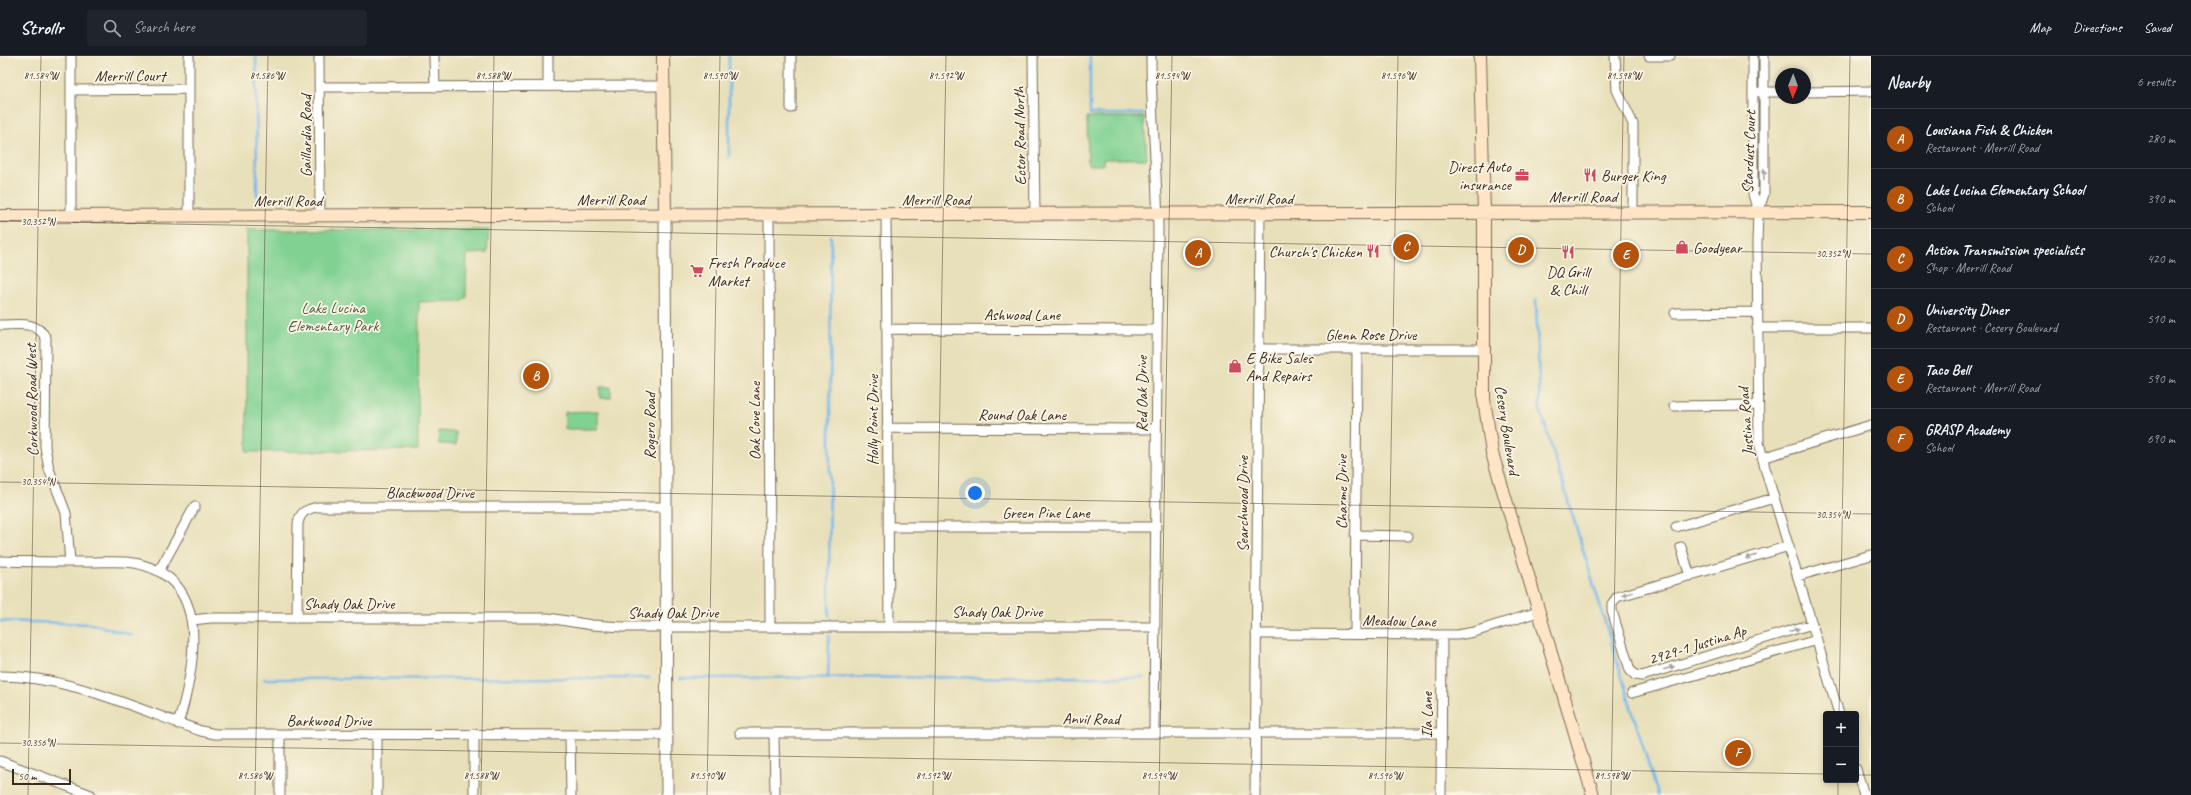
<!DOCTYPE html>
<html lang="en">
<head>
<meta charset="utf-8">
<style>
	body { margin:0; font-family:Caveat,sans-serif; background:#20242c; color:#f1f3f6 }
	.controls { position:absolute; right:12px; bottom:12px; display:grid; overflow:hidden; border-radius:4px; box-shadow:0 2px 6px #0003 }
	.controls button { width:36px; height:36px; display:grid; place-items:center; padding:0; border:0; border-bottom:1px solid #363941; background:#171b24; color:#f1f3f6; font:20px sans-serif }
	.compass { position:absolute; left:1775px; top:12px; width:36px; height:36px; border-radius:50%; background:#171b24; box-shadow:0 2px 6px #0003; rotate:181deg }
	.scale { position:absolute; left:12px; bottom:10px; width:59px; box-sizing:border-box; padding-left:4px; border:2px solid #3b2a1e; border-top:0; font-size:11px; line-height:14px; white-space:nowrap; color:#3b2a1e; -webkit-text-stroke:3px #fcf5e5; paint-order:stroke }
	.you { position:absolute; left:975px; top:437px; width:14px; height:14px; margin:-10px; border:3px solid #fff; border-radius:50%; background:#1a73e8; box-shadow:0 0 0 6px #1a73e833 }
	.badge { display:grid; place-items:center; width:26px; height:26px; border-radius:50%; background:#b45309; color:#fff; font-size:13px; font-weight:700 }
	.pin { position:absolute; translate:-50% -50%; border:2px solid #fff; box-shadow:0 1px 4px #0006 }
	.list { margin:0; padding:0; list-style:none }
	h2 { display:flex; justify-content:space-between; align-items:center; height:52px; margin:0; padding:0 16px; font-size:17px }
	h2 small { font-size:13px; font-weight:400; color:#9ea1a6 }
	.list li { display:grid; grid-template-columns:26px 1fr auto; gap:12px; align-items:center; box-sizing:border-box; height:60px; padding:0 16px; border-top:1px solid #363941 }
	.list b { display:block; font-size:15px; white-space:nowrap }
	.list p { margin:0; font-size:13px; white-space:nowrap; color:#9ea1a6 }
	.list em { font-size:13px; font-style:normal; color:#9ea1a6 }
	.icon { flex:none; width:22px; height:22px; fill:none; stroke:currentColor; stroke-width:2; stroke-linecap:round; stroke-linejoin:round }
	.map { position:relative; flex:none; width:1871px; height:739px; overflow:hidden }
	header { display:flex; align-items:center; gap:24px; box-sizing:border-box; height:56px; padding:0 20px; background:#171b24; border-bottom:1px solid #363941 }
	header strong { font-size:19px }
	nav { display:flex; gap:22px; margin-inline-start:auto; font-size:14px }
	.search { width:280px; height:36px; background:#20242c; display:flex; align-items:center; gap:10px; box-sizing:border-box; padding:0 14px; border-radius:4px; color:#9ea1a6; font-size:15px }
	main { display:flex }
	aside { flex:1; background:#171b24 }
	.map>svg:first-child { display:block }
	.green { fill:#80d192; stroke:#5e7e58 }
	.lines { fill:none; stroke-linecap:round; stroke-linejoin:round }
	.stream { stroke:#74b6e9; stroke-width:2.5 }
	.minor-casing { stroke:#786a55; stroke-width:11 }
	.tertiary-casing { stroke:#786a55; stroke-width:13 }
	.secondary-casing { stroke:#786a55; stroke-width:14 }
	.minor { stroke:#fff; stroke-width:9 }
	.tertiary { stroke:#fff; stroke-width:11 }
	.secondary { stroke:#ffe4c6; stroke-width:12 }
	.oneway { fill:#a79f9a }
	.ticks { fill:none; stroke:#3b2a1e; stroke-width:1; stroke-opacity:0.45 }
	.labels { text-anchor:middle; stroke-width:3.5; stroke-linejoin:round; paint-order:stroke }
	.street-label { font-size:16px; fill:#3b2a1e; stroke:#fcf5e5 }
	.poi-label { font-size:16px; fill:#3b2a1e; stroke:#fcf5e5; text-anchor:start }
	.park-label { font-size:16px; fill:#505c41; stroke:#fcf5e5 }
	.ticks-label { font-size:10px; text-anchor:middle; fill:#3b2a1e; stroke:#fcf5e5; stroke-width:3.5; stroke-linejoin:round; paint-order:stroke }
</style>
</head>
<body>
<header>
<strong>Strollr</strong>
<div class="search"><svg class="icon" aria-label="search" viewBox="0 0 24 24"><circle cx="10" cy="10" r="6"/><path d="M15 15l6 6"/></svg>Search here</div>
<nav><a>Map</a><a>Directions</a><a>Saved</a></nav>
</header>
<main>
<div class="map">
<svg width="1871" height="739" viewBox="0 0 1871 739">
	<rect width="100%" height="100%" fill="#fcf5e5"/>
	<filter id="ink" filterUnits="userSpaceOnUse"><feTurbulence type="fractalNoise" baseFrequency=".025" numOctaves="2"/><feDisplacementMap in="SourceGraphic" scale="8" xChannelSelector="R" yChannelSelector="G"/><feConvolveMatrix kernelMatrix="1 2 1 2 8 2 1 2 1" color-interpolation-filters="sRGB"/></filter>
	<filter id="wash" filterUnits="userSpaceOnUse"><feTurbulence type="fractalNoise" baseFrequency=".012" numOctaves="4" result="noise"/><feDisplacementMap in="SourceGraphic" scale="16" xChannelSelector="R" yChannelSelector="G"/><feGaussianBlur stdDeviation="0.9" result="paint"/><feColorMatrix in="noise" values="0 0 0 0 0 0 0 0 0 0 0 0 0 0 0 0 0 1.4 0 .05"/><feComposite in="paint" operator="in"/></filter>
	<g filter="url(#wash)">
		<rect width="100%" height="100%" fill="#e8e0ba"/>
		<path class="green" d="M1087 61H1144L1147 103H1103V109H1088Z
			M247 174H489L487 197 467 198 466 241 461 245 419 246 418 394 247 396Z
			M600 331H611V342H600Z
			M598 355V373H565V356Z
			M439 375 456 376V389L439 388Z"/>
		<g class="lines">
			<path class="stream" d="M256 0 257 139
				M1090 0V58H1143
				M729 101V0
				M1536 244 1540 353 1658 739
				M829 560 831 180
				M0 565 92 568 132 579
				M680 622 1143 621
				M828 622 829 579
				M264 623 649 622"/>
		</g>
	</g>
	<g filter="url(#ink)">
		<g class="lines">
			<g class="minor-casing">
				<path id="minor" d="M71 0V160
					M189 0V160
					M319 0 320 160
					M434 0 435 31
					M548 0V30
					M791 0V52
					M1033 0 1035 159
					M1151 0C1151 58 1157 115 1158 172L1154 677
					M1615 0 1617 34 1633 68V156
					M1649 0H1670
					M1753 0V138L1758 156
					M1764 0V138L1758 156 1757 187 1759 386 1765 412 1839 658
					M320 31 663 30
					M71 34 189 33
					M1760 36H1781
					M1805 36 1871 35
					M886 158 889 570
					M769 159 770 571
					M1675 257 1757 256
					M0 269C18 269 36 264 46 282L45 391 49 413 66 457 70 506
					M1757 272H1871
					M887 273 1157 274
					M1258 293H1484
					M1674 350 1758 349
					M887 372 1156 373
					M1762 402 1871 369
					M888 471H1156
					M1676 471 1774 442
					M1355 479 1408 480
					M1789 490 1617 541 1612 548V555L1630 614 1635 619 1642 620 1812 568
					M1681 491 1690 520
					M0 505C31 506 61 506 92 506 110 506 129 504 146 510 213 531 193 619 178 668
					M159 515 195 450
					M1798 520 1871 499
					M297 562 298 468C300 456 305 454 317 451H665
					M192 564 211 562H548L592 569 623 571H1154
					M1256 578 1457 579 1474 576 1538 556
					M1355 578 1357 294
					M0 620C70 620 136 653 201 675L215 678 666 679
					M1632 637 1817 584
					M740 677H1441
					M474 678V739
					M774 678 775 739
					M280 679V739
					M377 679V739
					M570 679 571 739
					M0 705 91 739
					M1856 713 1864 739
					M1255 739 1260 158
					M1441 739 1442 579"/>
			</g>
			<g class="tertiary-casing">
				<path id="tertiary" d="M665 159 667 739"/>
			</g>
			<g class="secondary-casing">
				<path id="secondary" d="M663 0 665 159
					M1480 0 1484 157V343L1492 397 1593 739
					M0 160 1871 156"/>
			</g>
			<use href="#minor" class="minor"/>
			<use href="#tertiary" class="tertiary"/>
			<use href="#secondary" class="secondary"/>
		</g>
		<defs><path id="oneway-solid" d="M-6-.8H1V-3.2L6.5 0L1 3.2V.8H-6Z"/></defs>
		<g class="oneway">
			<use href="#oneway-solid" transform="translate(1764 118) rotate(-90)"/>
			<use href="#oneway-solid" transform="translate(1751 501) rotate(163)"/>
			<use href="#oneway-solid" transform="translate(1627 538) rotate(164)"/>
			<use href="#oneway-solid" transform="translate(1794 574) rotate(-17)"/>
			<use href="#oneway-solid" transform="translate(1669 612) rotate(-17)"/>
		</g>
	</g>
	<path class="ticks" d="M0 165 1871 198M0 426 1871 458M1839 658 1850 0M0 687 1826 718M1856 719H1871M28 739 41 0M255 739 268 0M481 739 494 0M707 739 720 0M933 739 946 0M1159 739 1172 0M1385 739 1398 0M1611 739 1624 0M1838 739V724"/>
	<defs>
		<g id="office-bare" transform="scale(1.08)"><path d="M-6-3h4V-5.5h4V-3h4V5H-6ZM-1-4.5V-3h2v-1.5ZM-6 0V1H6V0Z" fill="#d1495b" stroke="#fcf5e5" stroke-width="2.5" paint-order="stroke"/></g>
		<g id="restaurant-bare" transform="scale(1.08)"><path d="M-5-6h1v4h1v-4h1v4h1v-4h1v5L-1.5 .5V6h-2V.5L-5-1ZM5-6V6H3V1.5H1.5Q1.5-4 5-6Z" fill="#d1495b" stroke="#fcf5e5" stroke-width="2.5" paint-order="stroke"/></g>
		<g id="shop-bare" transform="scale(1.08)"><path d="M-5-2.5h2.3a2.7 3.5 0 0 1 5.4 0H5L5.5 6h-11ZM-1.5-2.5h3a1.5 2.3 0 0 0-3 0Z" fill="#d1495b" stroke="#fcf5e5" stroke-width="2.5" paint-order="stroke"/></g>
		<g id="supermarket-bare" transform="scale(1.08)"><path d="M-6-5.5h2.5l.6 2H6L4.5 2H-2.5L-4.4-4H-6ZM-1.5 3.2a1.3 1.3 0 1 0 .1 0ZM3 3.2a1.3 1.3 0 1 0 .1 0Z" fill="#d1495b" stroke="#fcf5e5" stroke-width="2.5" paint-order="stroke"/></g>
	</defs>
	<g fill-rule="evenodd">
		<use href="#office-bare" x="1522" y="119"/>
		<use href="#restaurant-bare" x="1590" y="119"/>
		<use href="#shop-bare" x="1682" y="191"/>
		<use href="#restaurant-bare" x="1373" y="195"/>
		<use href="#restaurant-bare" x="1568" y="196"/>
		<use href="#supermarket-bare" x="697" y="215"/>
		<use href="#shop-bare" x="1235" y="310"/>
	</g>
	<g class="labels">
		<g class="street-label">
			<text x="130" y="25">Merrill Court</text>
			<text transform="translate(305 80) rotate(-90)" y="6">Gaillardia Road</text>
			<text transform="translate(1019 80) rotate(-91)" y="6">Ector Road North</text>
			<text transform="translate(1748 96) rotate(-88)" y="6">Stardust Court</text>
			<text x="1583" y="146">Merrill Road</text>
			<text x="1259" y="148">Merrill Road</text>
			<text x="611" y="149">Merrill Road</text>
			<text x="936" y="149">Merrill Road</text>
			<text x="288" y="150">Merrill Road</text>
			<text x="1022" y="264">Ashwood Lane</text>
			<text x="1371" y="284">Glenn Rose Drive</text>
			<text transform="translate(1141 338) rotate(-90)" y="6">Red Oak Drive</text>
			<text transform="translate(31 344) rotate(-91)" y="6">Corkwood Road West</text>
			<text x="1022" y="364">Round Oak Lane</text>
			<text transform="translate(872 364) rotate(-90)" y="6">Holly Point Drive</text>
			<text transform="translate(754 365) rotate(-90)" y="6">Oak Cove Lane</text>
			<text transform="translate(1745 366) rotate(-94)" y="6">Justina Road</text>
			<text transform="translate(649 370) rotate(-90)" y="6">Rogero Road</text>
			<text transform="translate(1508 374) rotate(81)" y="6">Cesery Boulevard</text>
			<text x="430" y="442">Blackwood Drive</text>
			<text transform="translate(1341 436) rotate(-90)" y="6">Charme Drive</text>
			<text transform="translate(1242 448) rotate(-90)" y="6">Searchwood Drive</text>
			<text x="1046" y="462">Green Pine Lane</text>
			<text x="349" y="553">Shady Oak Drive</text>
			<text x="997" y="561">Shady Oak Drive</text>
			<text x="673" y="562">Shady Oak Drive</text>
			<text transform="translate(1399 564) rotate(1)" y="6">Meadow Lane</text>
			<text transform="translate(1697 588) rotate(-17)" y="6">2929-1 Justina Ap</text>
			<text transform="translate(1426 659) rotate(-90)" y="6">Ila Lane</text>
			<text x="1091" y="668">Anvil Road</text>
			<text x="329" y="670">Barkwood Drive</text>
		</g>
		<g class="poi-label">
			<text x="1511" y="116" text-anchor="end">Direct Auto<tspan x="1511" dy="18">insurance</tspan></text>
			<text x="1601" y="125">Burger King</text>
			<text x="1693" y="197">Goodyear</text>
			<text x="1362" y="201" text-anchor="end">Church's Chicken</text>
			<text x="708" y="212">Fresh Produce<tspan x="708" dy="18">Market</tspan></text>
			<text x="1568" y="221" text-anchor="middle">DQ Grill<tspan x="1568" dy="18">&amp; Chill</tspan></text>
			<text x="1246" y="307">E Bike Sales<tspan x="1246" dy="18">And Repairs</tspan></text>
		</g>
		<g class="park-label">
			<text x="333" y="257">Lake Lucina<tspan x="333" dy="18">Elementary Park</tspan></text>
		</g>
	</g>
	<g class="ticks-label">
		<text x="41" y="23">81.584°W</text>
		<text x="267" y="23">81.586°W</text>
		<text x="493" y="23">81.588°W</text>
		<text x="720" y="23">81.590°W</text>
		<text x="946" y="23">81.592°W</text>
		<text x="1172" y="23">81.594°W</text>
		<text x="1398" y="23">81.596°W</text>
		<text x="1624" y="23">81.598°W</text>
		<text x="38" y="169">30.352°N</text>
		<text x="1833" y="201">30.352°N</text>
		<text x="38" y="429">30.354°N</text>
		<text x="1833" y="462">30.354°N</text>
		<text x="38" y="690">30.356°N</text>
		<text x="255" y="723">81.586°W</text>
		<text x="481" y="723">81.588°W</text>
		<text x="707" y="723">81.590°W</text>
		<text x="933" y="723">81.592°W</text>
		<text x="1159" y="723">81.594°W</text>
		<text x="1385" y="723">81.596°W</text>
		<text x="1612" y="723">81.598°W</text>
	</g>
</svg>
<div class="controls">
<button>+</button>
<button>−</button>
</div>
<svg class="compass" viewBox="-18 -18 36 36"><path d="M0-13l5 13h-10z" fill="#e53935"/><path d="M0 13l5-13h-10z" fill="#9ea1a6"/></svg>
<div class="scale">50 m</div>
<div class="you"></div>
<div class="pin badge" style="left:1198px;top:197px">A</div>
<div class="pin badge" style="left:536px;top:320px">B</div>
<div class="pin badge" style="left:1406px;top:191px">C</div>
<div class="pin badge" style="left:1521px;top:194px">D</div>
<div class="pin badge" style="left:1626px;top:199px">E</div>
<div class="pin badge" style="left:1738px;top:697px">F</div>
</div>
<aside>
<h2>Nearby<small>6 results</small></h2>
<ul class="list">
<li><span class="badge">A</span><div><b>Lousiana Fish &amp; Chicken</b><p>Restaurant · Merrill Road</p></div><em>280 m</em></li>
<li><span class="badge">B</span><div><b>Lake Lucina Elementary School</b><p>School</p></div><em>390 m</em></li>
<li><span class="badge">C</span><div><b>Action Transmission specialists</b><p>Shop · Merrill Road</p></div><em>420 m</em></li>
<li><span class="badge">D</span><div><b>University Diner</b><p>Restaurant · Cesery Boulevard</p></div><em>510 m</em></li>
<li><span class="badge">E</span><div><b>Taco Bell</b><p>Restaurant · Merrill Road</p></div><em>590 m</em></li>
<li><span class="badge">F</span><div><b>GRASP Academy</b><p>School</p></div><em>690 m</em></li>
</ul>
</aside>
</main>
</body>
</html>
